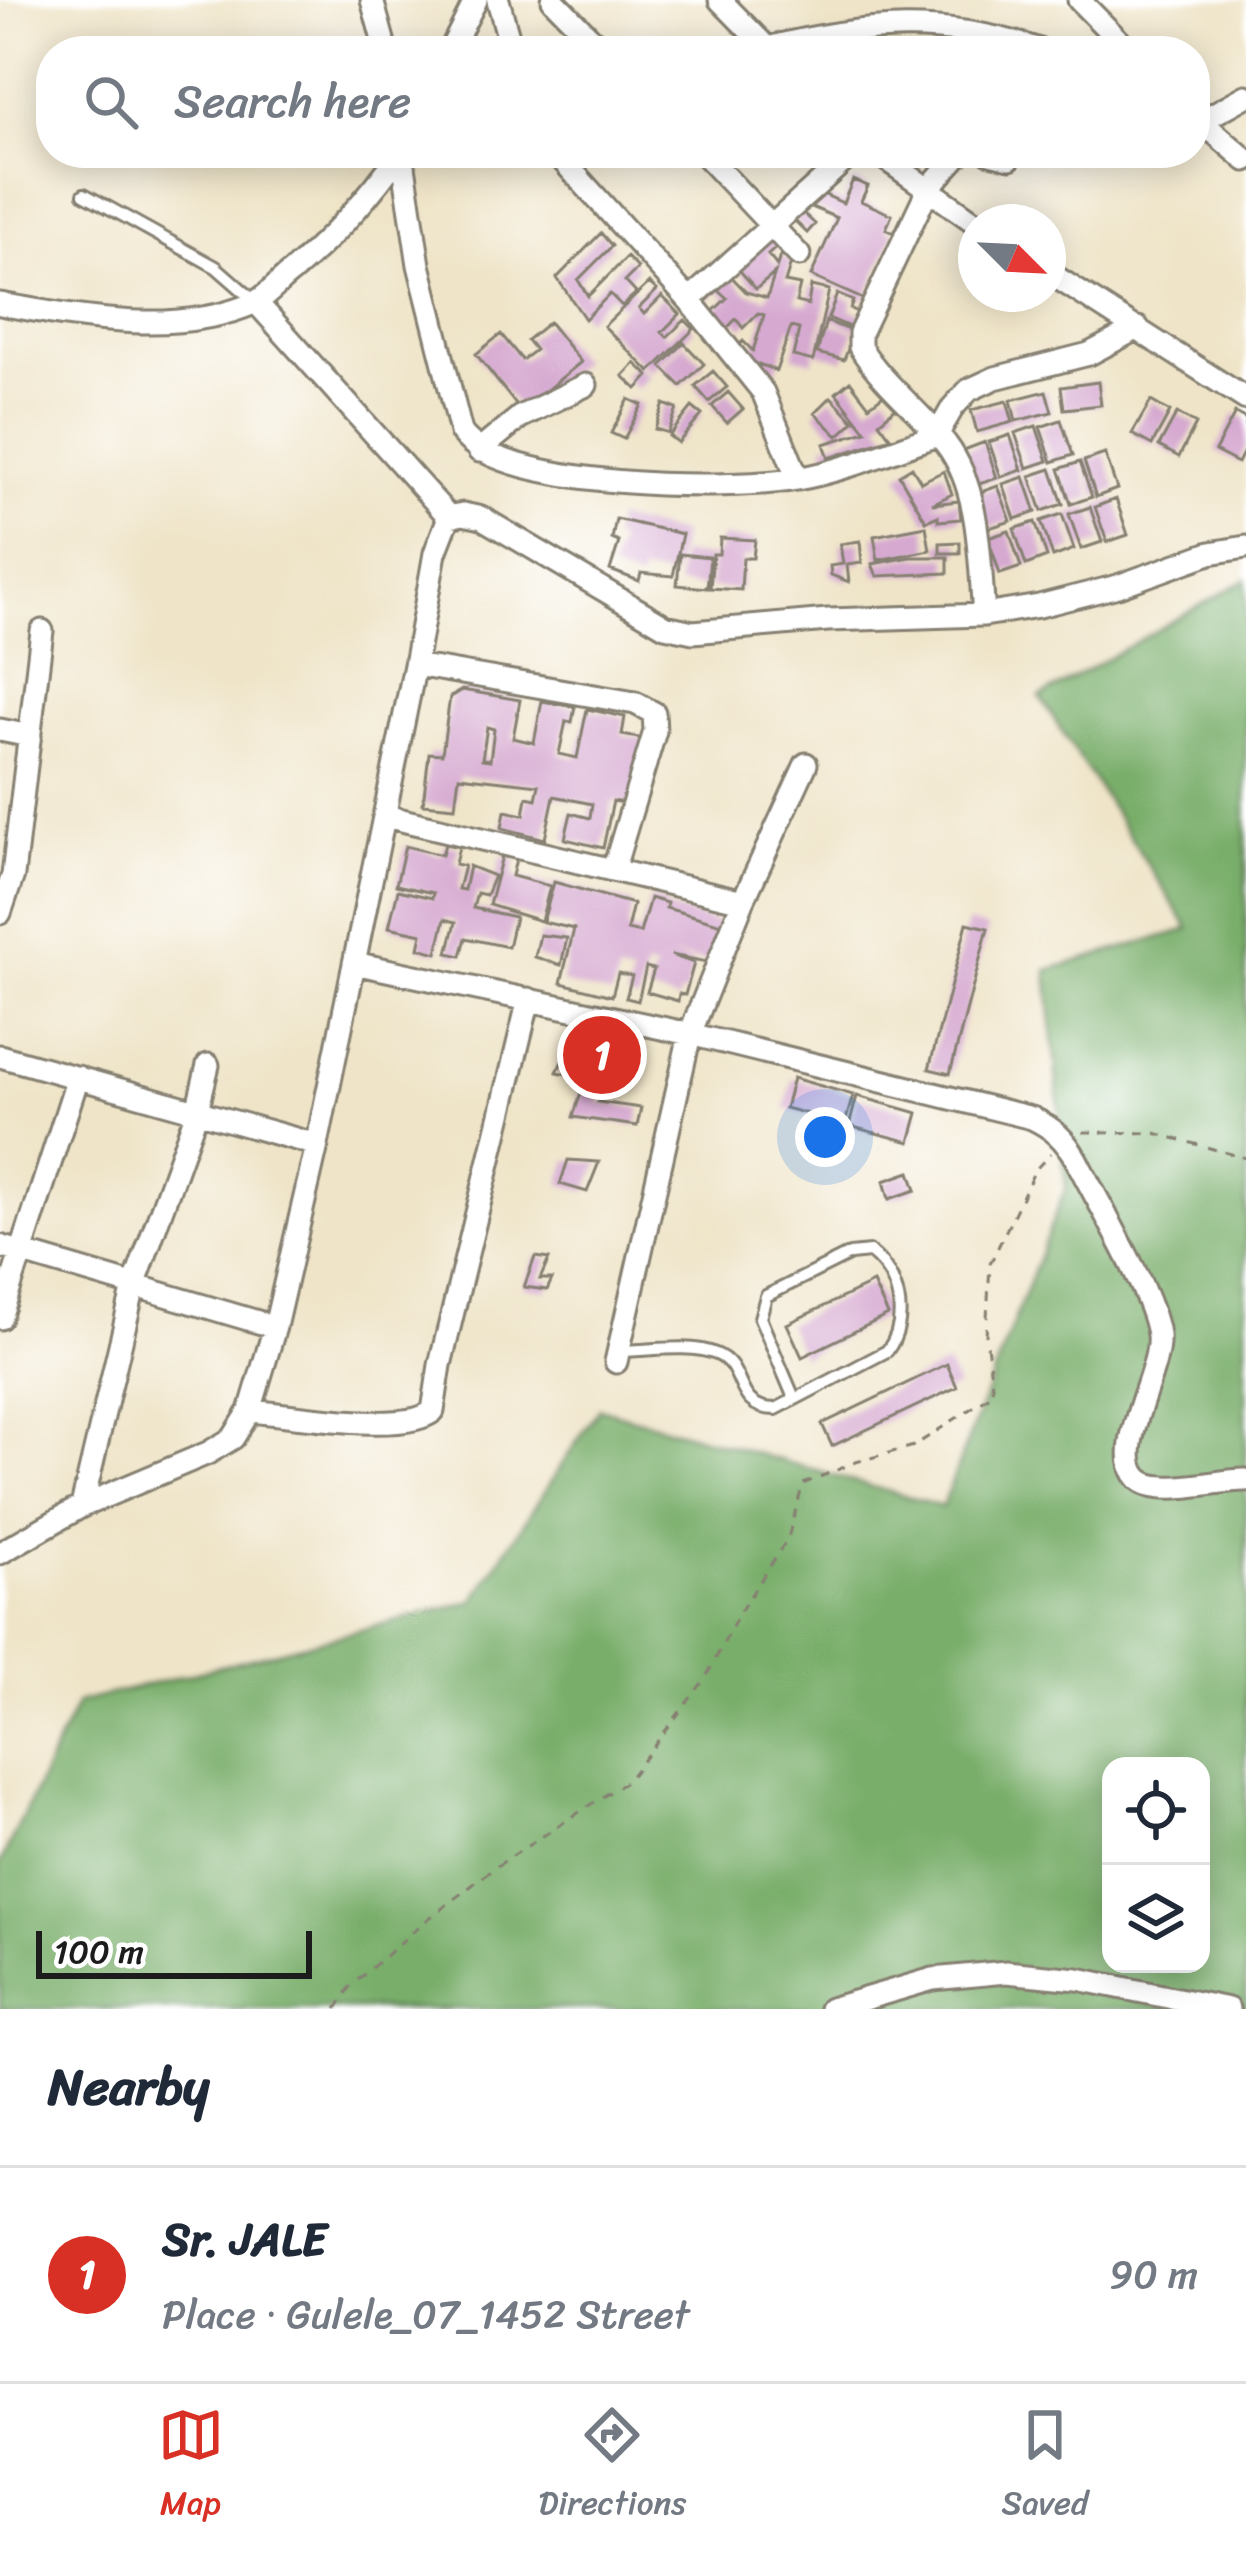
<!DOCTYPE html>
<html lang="en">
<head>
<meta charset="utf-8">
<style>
	body { margin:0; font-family:Sriracha,sans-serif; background:#f2f2f3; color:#1f2937 }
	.controls { position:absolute; right:36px; bottom:36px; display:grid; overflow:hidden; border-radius:24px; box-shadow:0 6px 30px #0003 }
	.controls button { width:108px; height:108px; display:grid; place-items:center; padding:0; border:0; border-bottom:3px solid #e0e1e3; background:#fff; color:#1f2937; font:60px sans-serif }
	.compass { position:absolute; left:958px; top:204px; width:108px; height:108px; border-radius:50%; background:#fff; box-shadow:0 6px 30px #0003; rotate:114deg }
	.scale { position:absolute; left:36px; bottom:30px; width:276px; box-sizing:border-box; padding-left:12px; border:6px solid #1c1c1c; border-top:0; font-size:33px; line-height:42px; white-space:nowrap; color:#1c1c1c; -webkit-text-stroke:9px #fff; paint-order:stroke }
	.you { position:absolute; left:825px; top:1137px; width:42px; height:42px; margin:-30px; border:9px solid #fff; border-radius:50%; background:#1a73e8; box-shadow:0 0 0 18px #1a73e833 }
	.badge { display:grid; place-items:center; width:78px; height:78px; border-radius:50%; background:#d93025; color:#fff; font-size:39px; font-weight:700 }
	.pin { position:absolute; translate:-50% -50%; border:6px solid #fff; box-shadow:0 3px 12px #0006 }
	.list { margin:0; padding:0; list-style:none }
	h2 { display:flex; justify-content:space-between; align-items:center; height:156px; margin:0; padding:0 48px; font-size:51px }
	h2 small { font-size:39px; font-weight:400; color:#747a83 }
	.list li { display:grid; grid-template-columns:78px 1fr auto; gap:36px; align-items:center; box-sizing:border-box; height:216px; padding:0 48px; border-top:3px solid #e0e1e3 }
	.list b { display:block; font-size:45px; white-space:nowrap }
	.list p { margin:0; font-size:39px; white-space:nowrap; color:#747a83 }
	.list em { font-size:39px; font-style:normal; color:#747a83 }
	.icon { flex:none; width:66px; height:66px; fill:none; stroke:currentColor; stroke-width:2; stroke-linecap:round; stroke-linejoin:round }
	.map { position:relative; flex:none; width:1246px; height:2009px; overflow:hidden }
	.search { position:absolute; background:#fff; box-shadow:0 6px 30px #0003; left:36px; right:36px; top:36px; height:132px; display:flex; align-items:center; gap:30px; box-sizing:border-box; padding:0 42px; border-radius:48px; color:#747a83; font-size:45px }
	.sheet { height:372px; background:#fff }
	nav { display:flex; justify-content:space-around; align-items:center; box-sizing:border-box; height:168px; border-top:3px solid #e0e1e3; background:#fff; font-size:33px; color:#747a83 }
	nav a { display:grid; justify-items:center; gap:6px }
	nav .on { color:#d93025 }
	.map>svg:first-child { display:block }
	.forest { fill:#79ae6a; stroke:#4a6543; stroke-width:3; fill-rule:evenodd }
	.building { fill:#d6a9d0; fill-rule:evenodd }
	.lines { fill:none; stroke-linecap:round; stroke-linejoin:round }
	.lane-casing { stroke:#868072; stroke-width:16 }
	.street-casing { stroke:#868072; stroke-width:27 }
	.path { stroke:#868072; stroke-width:3; stroke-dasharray:9 9; stroke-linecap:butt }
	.lane { stroke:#fff; stroke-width:10 }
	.street { stroke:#fff; stroke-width:21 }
</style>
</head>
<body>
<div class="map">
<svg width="1246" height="2009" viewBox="0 0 1246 2009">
	<rect width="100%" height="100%" fill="#fff"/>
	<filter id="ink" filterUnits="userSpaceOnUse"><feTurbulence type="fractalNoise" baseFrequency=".00833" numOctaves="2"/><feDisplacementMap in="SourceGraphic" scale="24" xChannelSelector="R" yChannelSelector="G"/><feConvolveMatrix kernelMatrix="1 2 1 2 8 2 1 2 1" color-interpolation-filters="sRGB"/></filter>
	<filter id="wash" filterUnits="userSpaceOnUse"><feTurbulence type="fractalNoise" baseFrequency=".004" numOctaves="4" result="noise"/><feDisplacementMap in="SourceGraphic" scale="48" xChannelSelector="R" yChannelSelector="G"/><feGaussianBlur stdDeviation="2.7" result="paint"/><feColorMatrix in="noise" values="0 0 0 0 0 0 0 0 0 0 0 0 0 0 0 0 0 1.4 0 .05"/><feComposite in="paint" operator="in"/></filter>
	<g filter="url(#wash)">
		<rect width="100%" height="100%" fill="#efe4c8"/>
		<path class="forest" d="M1246 579V2009H0V1864L77 1703 473 1601 599 1408 942 1507 1066 1187 1047 970 1189 929 1040 697ZM1111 1766H1201V1964H1111Z"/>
		<g id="blocks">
			<path class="building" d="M853 180 868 186 861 201 892 215 886 229 894 233 865 300 811 276 837 218 807 205 814 190 843 203Z
				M802 212 815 224 807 233 794 220Z
				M767 232 779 245 768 255 777 266 780 256 792 260 785 282 800 285 796 302 808 305 811 286 829 290 813 361 793 356 799 329 791 327 776 371 759 364 758 369 734 350 743 341 753 351 764 315 758 313 743 328 736 319 723 332 708 316 727 298 718 290 699 308 692 300 724 269 746 292 767 298 775 273 756 289 733 263Z
				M601 233 612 246 578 280 588 296 627 257 638 268 625 281 636 293 622 306 610 294 585 319 557 278Z
				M649 283 657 290 639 308 644 314 662 296 680 314 662 332 667 337 685 320 694 329 650 372 604 326Z
				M837 294 853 301 850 309 863 314 856 330 828 318Z
				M826 321 854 332 844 360 817 353Z
				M549 322 581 362 521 411 476 354 501 334 522 360 535 350 527 340Z
				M684 343 704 364 681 386 661 366Z
				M635 363 649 376 637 389 623 376Z
				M713 371 727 387 709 402 695 386Z
				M850 381 869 406 886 393 897 407 879 422 891 438 829 458 824 444 866 431 836 393Z
				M1098 382 1101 405 1064 409 1061 387Z
				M1046 391 1052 412 1016 421 1011 400Z
				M728 392 743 409 727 423 712 406Z
				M831 397 854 421 838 436 815 413Z
				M629 399 642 405 624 439 611 433Z
				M1007 401 1013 422 977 432 971 410Z
				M1151 401 1170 412 1152 445 1132 434Z
				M664 404 677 409 668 433 655 429Z
				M692 407 702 415 678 443 669 436Z
				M1177 413 1196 424 1179 457 1159 446Z
				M1235 413 1246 419V447L1238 463 1215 451Z
				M1061 420 1073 455 1052 462 1040 427Z
				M1036 426 1048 461 1027 468 1015 433Z
				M1010 435 1022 470 1001 477 989 442Z
				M985 442 997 478 976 485 964 450Z
				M1105 454 1117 489 1096 497 1084 461Z
				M1080 462 1092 497 1071 504 1059 469Z
				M912 467 921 482 944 471 952 494 932 504 959 501 961 519 938 521V516L926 521 899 475Z
				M1051 469 1063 504 1042 511 1030 476Z
				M1024 477 1036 512 1015 519 1003 484Z
				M998 486 1011 521 989 528 978 493Z
				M1116 499 1128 535 1107 542 1095 507Z
				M1090 507 1102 542 1081 549 1069 514Z
				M1062 514 1074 549 1053 557 1041 521Z
				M616 519 682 534 673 576 641 573 639 581 610 570 619 542 612 539Z
				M1035 522 1047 557 1026 565 1014 529Z
				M926 526 930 550 878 560 874 536Z
				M1009 531 1021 567 1000 574 988 538Z
				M720 538 755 540 753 558H743L741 590 710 588 713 554H719Z
				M860 541 862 563 847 565 849 582 831 575 830 566 843 564 840 544Z
				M960 542V553H940V543Z
				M680 554 710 557 707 588 677 585Z
				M911 557H948V573L877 576 872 564Z
				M462 690 520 700 513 738 534 743 542 701 575 707 572 722 566 721 559 754 577 758 587 709 625 717 622 735 649 740 632 805 613 801 603 848 565 839 571 813 590 818 592 804 554 796 545 839 502 828 505 811 524 815 527 797 536 799 539 785 459 776 455 807 423 804 429 753 442 754 450 697ZM487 727 494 729 490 760 482 759Z
				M445 844 459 847 455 864 464 866 458 889 464 890 469 866 494 876 486 895 477 893 473 908 515 917 508 947 466 938 461 956 448 953 456 922 445 919 437 953 419 948 422 934 389 927 398 890 432 898 433 893 396 885 405 846 442 855Z
				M502 856 516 859 512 876 550 886 541 921 489 905Z
				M554 882 633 904 627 930 640 933 650 898 667 903 666 908 722 924 712 963 671 955 694 963 685 995 679 994 678 1001 647 992 654 969 646 967 638 1001 626 998 632 976 618 973 612 996 561 983 574 929 543 922Z
				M967 923 988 928 950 1074 929 1069Z
				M540 935 567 938 561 965 535 957Z
				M615 1041 607 1069H613L598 1102 641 1108 637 1126 573 1117 586 1078 557 1072 565 1055H577L578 1044Z
				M793 1078 853 1095 845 1124 785 1108Z
				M857 1096 918 1113 910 1142 849 1126Z
				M568 1160 599 1162 587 1192 560 1184Z
				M910 1172 916 1190 889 1199 884 1181Z
				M535 1257 549 1259 540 1279H552L547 1290 524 1287Z
				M873 1283 888 1315 802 1357 787 1324Z
				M947 1364 957 1387 832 1446 822 1424Z"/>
		</g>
	</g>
	<g filter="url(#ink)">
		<use href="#blocks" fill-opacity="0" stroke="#868072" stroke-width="3"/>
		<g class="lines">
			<g class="lane-casing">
				<path id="lane" d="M84 194 216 267 256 302
					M618 1351C647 1351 690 1343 716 1354 748 1367 732 1409 776 1409L887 1351C910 1321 900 1275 870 1252L850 1254 766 1296 760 1318 794 1398"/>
			</g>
			<g class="street-casing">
				<path id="street" d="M372 0 386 51
					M498 0 512 51
					M553 0 603 51
					M720 0 770 51
					M1079 0 1129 51
					M767 48C868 23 944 18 1043 51
					M450 51 476 0
					M1195 116 1246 160
					M1201 121 1246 96
					M402 153 419 265 461 432C499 489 731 491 797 479 844 471 893 450 937 435L953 407 969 390 995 378 1089 354 1138 328
					M556 153 689 300 763 392 798 479
					M703 153 799 255
					M877 153 976 223
					M960 153 928 189 860 333V347C882 383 919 411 946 444 981 490 979 560 984 615
					M990 153 1010 158
					M1048 272 1246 399
					M689 300 853 153
					M256 302 449 517
					M0 304C79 318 177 337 254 303 264 298 274 288 282 280 327 243 367 201 400 153
					M479 451 520 417 586 385
					M449 517 463 514 482 518 665 626 693 632 828 620 984 615 1039 606 1118 586 1210 553 1246 547
					M415 665 635 703 654 713 655 731 614 868
					M0 730 30 736
					M385 816 743 901
					M0 913 13 875 42 631
					M354 963 690 1034 1032 1118C1053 1128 1065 1139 1076 1159 1097 1201 1153 1294 1158 1335 1162 1372 1111 1450 1138 1478 1156 1498 1220 1479 1246 1480
					M0 1056 317 1145
					M0 1246 275 1327
					M0 1318 78 1077
					M616 1362 690 1034 743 901 806 764
					M250 1411C290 1414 405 1435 433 1411L440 1365 529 999
					M82 1506 134 1286 197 1111 208 1065
					M0 1553 82 1506 208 1453 233 1438 250 1411 275 1327 317 1145 415 665 435 553 449 517
					M830 2009 933 1979 1006 1972 1078 1979 1228 2009"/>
			</g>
			<path class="path" d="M1083 1132 1155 1133 1246 1158
				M337 2009 351 1986 423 1923 497 1866 627 1781 705 1679 741 1610 788 1538 803 1484 856 1462 914 1446 993 1394 986 1336 990 1264 1035 1170 1051 1153"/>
			<use href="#lane" class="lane"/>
			<use href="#street" class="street"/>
		</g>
	</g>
</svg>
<div class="controls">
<button><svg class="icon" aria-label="locate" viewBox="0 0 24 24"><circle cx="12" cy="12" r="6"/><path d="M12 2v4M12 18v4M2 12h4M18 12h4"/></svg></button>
<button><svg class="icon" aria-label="layers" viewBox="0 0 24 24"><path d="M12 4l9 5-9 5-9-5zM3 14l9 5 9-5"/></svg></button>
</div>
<svg class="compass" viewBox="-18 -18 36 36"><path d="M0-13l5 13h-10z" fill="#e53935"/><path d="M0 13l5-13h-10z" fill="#747a83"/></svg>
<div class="scale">100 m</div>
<div class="you"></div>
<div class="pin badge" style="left:602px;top:1055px">1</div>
<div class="search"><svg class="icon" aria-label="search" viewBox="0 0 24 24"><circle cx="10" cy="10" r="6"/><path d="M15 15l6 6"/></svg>Search here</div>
</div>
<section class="sheet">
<h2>Nearby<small></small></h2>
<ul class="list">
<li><span class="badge">1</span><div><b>Sr. JALE</b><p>Place · Gulele_07_1452 Street</p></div><em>90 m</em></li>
</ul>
</section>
<nav>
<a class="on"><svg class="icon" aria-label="map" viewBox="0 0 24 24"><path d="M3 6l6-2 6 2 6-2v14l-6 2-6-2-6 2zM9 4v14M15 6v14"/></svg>Map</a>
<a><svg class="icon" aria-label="directions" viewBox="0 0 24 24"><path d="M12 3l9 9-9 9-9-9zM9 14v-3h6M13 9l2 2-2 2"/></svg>Directions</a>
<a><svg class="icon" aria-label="saved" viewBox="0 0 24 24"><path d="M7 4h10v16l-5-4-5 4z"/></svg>Saved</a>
</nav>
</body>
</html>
